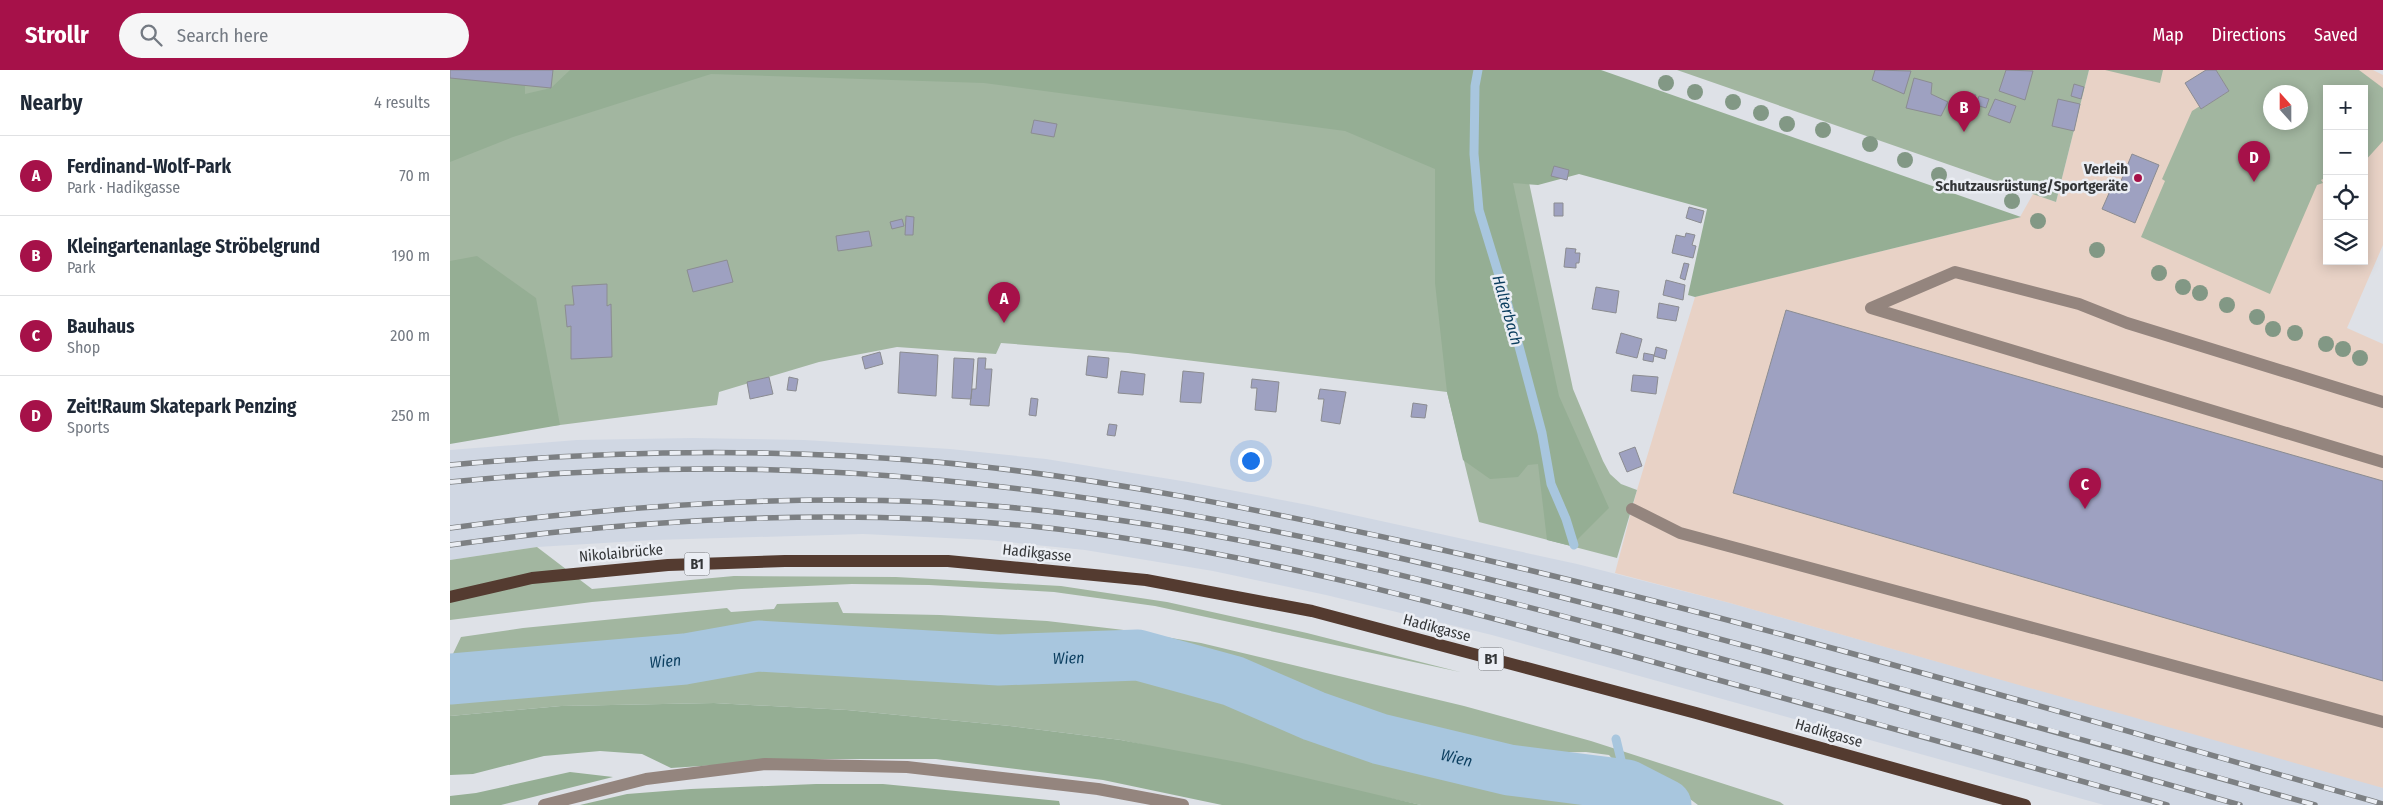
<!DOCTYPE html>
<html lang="en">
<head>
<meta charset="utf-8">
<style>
	body { margin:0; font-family:"Fira Sans Condensed",sans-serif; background:#f6f6f7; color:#1f2937 }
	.controls { position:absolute; right:15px; top:15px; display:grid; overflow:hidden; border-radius:0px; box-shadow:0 2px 12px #0003 }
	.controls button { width:45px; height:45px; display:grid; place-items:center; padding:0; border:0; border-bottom:1px solid #e0e1e3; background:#fff; color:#1f2937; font:25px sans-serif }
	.compass { position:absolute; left:1813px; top:15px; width:45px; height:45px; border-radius:50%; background:#fff; box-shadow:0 2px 12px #0003; rotate:339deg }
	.you { position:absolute; left:800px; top:390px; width:18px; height:18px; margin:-12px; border:4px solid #fff; border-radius:50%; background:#1a73e8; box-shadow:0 0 0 8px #1a73e833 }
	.badge { display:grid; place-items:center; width:32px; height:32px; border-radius:50%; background:#a61149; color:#fff; font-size:16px; font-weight:700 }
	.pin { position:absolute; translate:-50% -41px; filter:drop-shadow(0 1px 2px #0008) }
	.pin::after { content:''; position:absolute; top:26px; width:18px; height:15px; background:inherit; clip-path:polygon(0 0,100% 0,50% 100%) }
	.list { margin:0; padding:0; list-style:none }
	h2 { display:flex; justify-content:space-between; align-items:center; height:65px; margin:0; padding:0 20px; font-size:21px }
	h2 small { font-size:16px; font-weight:400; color:#747a83 }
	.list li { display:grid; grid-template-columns:32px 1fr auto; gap:15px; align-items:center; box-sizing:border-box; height:80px; padding:0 20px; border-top:1px solid #e0e1e3 }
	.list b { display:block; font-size:19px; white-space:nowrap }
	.list p { margin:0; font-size:16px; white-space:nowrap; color:#747a83 }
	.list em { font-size:16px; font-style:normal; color:#747a83 }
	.icon { flex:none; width:28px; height:28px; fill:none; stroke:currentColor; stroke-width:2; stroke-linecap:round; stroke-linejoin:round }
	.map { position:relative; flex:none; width:1933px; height:735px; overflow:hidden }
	header { display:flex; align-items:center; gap:30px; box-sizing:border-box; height:70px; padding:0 25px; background:#a61149; color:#fff }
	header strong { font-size:24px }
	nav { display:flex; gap:28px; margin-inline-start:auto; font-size:18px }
	.search { width:350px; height:45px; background:#f6f6f7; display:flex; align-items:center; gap:12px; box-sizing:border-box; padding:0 18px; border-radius:28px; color:#747a83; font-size:19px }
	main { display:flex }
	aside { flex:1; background:#fff }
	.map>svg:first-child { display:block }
	.built { fill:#d0d7e3 }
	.industrial { fill:#e8d2c6; fill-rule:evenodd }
	.green { fill:#a2b6a0; fill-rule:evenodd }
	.forest { fill:#95ae94 }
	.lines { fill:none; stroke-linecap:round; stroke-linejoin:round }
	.stream { stroke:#a8c6de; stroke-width:9 }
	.river { stroke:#a8c6de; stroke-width:51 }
	.building { fill:#9ea1c1; stroke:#8b8c91 }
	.minor { stroke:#94857e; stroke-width:12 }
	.major { stroke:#543b30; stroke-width:12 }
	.rail-casing { stroke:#7d8083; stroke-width:5.5 }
	.rail { stroke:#ebeef4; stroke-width:4; stroke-dasharray:11; stroke-linecap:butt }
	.tree { fill:#829885 }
	.poi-dot { fill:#a61149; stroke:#ebeef4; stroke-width:2 }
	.labels { text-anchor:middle; stroke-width:5; stroke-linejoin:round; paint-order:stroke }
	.shield { fill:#ebeef4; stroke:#6b6d70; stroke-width:1 }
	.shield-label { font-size:14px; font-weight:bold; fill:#343638 }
	.poi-label { font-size:15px; font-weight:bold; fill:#343638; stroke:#ebeef4; text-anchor:end }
	.street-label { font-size:15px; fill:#343638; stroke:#ebeef4 }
	.water-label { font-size:16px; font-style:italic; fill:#0b3e5f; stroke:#ebeef4 }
</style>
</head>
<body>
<header>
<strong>Strollr</strong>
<div class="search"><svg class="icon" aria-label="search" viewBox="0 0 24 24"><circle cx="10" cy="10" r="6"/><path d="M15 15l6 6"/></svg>Search here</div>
<nav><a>Map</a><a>Directions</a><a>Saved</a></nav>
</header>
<main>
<aside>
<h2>Nearby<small>4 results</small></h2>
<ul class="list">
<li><span class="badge">A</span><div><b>Ferdinand-Wolf-Park</b><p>Park · Hadikgasse</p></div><em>70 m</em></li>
<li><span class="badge">B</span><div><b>Kleingartenanlage Ströbelgrund</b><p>Park</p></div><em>190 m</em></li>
<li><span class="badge">C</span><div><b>Bauhaus</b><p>Shop</p></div><em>200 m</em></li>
<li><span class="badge">D</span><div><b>Zeit!Raum Skatepark Penzing</b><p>Sports</p></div><em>250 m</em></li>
</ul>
</aside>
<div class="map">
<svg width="1933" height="735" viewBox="0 0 1933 735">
	<rect width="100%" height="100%" fill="#dee1e7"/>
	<path class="built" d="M243 368 354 370 500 379 596 389 738 412 858 435 1127 494 1280 533 1919 713 1933 718V735H1654L1042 565 876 525 763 501 635 480 538 470 413 464 204 470 87 477 0 490V380L127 370Z"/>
	<path class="industrial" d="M1639 0H1923L1933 5V175L1897 258 1933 274V718L1280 533 1165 503 1187 420 1245 227 1570 147 1583 124 1606 132ZM1877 19H1914V191H1877ZM1820 22H1850V52H1820Z"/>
	<path class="green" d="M0 0H1074L1071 75 1123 319 1153 391 1160 404 1171 414 1187 420 1167 488 1029 452 997 322 678 283 551 273 546 284 447 277 369 292 269 322 267 335 110 355 0 366Z
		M1227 0H1639L1606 132Z
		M1655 0H1713L1710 13Z
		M1766 0H1909L1933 18V71L1914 92V19H1877V107L1871 110 1873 113 1867 115 1820 224 1691 167 1715 111 1712 109 1742 41 1750 36 1751 39 1779 21ZM1820 22H1850V52H1820Z
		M87 477 142 519 284 506 446 507 611 516 717 532 857 563 1010 602 705 536 604 522 479 515 402 514 291 519 142 532 0 550V490Z
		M388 532 393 543 490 545 597 551 674 560 751 573 1014 636 1141 671 1330 732 1334 735H1248L1221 715 1171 706 1167 701 1165 692 1159 685 1136 682 1062 683 819 619 810 598 706 573 681 572 614 578 548 577 532 569H520L509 574 443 571 430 561 340 558 289 561 262 566 246 575 229 569 0 590 11 567 73 558 277 538 281 542 324 539 327 534Z
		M312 591 608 608 662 596H692L802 630 814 650 930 689 1042 712 1143 723 1181 735H971L671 670 560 656 397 640 264 633 111 636 0 646V625Z"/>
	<path class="forest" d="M120 0H1151L1571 147 1245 227 1238 225 1257 139 1129 104 1088 115 1063 113 1109 326 1159 438 1121 476 1097 470 1088 394 1078 395 1068 407 1040 409 1013 390 997 322 985 213V99L895 61 534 13 261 4 63 67 0 92V8L75 15V24L101 18Z
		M27 186 86 228 110 355 0 374V191Z
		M264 633 397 640 560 656 671 670 792 693 971 735H772L653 710 486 689H356L221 698 192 684 150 681 94 686 23 704 0 705V646L111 636Z
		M120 702 163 707 51 735H0V726L26 723Z
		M366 714H433L609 731 610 735H130L177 724 241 719Z"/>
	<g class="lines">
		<path class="stream" d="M1028 0 1025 16 1024 84 1029 140 1058 235 1092 363 1101 414 1116 449 1124 475
			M1166 669 1177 715"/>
		<path class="river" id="s1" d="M0 609 235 589 308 576 549 590 688 585 783 611 864 646 930 669 1059 700 1177 715 1216 735"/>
	</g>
	<path class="building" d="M0 0H103L101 18 0 8Z
		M1425 0 1461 1 1454 24 1422 10Z
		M1556 0 1583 1 1575 30 1549 21Z
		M1756 0H1766L1779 21 1751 39 1735 13Z
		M1464 8 1482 13 1481 24 1498 32 1491 46 1456 38Z
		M1624 14 1634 17 1631 29 1621 26Z
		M1518 22 1526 25 1522 34 1514 31Z
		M1529 26 1539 29 1536 38 1526 35Z
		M1545 29 1566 36 1560 53 1538 45Z
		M1608 29 1630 34 1624 61 1602 56Z
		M584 50 607 54 604 67 581 63Z
		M1682 84 1709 95 1685 153 1652 139 1660 121 1666 123Z
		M1104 96 1119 100 1117 110 1101 106Z
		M1104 133H1113V146H1104Z
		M1239 137 1254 141 1251 153 1236 148Z
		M456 146 464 147 463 165H455Z
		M452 149 454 156 442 159 440 152Z
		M419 161 422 176 388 181 386 166Z
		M1236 163 1245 165 1242 175 1246 176 1243 188 1222 183 1226 165 1235 167Z
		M1116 178 1126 179 1125 183H1130L1129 193H1126V198L1114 197Z
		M277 190 283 212 243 222 237 200Z
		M1234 193 1239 194 1235 210 1230 208Z
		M1216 210 1235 215 1233 230 1213 225Z
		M157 214V236L161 234 162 287 121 289V256L117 257 115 235H124L122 216Z
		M1146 217 1169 221 1166 243 1142 239Z
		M1209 233 1229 237 1226 251 1207 248Z
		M1336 240 1933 411V611L1283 423Z
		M1171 263 1192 269 1187 288 1166 283Z
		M1206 277 1217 280 1215 289 1204 286Z
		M430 282 433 294 415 299 412 287Z
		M450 282 488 285 486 326 448 323Z
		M1194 283 1204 285 1203 292 1193 290Z
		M638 286 659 288 657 308 636 305Z
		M504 288 524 289 521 329 502 328Z
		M528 288H536L535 299H542L539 336 520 335 522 319H526Z
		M671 301 695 304 693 325 668 323Z
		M733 301 754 303 751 333 730 332Z
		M1183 305 1208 307 1206 324 1181 321Z
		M319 307 323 324 300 329 297 312Z
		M339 307 348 309 346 321 337 320Z
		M802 309 829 312 826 342 805 340 807 318H801Z
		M870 319 896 322 890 354 871 351 874 329H868Z
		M581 328 588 329 586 346 579 345Z
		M963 333 977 335 975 348 961 347Z
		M659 354 667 355 665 366 657 365Z
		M1185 377 1192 396 1177 402 1169 383Z"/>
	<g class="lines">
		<path class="minor" d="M1421 238 1505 202 1629 234 1677 253 1933 332
			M1421 238 1933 392
			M1182 439 1230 463 1933 652
			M94 735 196 709 315 694 457 697 648 719 733 735"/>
		<path class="major" d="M0 527 82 508 218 495 335 491H498L696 510 862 541 1246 643 1575 735"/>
		<g class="rail-casing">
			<path id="rail" d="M0 395C162 380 324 378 486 392 654 407 820 442 984 478 1304 550 1618 645 1933 734
				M0 412C162 396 326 394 488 410 783 438 1072 515 1358 593 1527 639 1696 687 1865 735
				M0 458C189 433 388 420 577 439 781 459 983 511 1180 564 1384 619 1587 677 1790 735
				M0 475C188 449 391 438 580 456 784 477 985 532 1182 586 1361 635 1539 685 1717 735"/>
		</g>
		<use href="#rail" class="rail"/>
	</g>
	<g class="tree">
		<circle cx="1216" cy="13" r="8"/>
		<circle cx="1245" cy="22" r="8"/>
		<circle cx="1283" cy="32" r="8"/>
		<circle cx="1311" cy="43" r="8"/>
		<circle cx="1337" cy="54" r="8"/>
		<circle cx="1373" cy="60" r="8"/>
		<circle cx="1420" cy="74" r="8"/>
		<circle cx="1455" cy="90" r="8"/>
		<circle cx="1489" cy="105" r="8"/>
		<circle cx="1562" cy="131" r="8"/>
		<circle cx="1588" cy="151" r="8"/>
		<circle cx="1647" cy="180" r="8"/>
		<circle cx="1709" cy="203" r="8"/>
		<circle cx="1733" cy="217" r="8"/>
		<circle cx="1750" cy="223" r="8"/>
		<circle cx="1777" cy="235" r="8"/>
		<circle cx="1807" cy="247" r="8"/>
		<circle cx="1823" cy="259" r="8"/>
		<circle cx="1845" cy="263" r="8"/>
		<circle cx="1876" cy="274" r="8"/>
		<circle cx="1893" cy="279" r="8"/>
		<circle cx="1910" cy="288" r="8"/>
	</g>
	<circle class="poi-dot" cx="1688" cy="108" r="5"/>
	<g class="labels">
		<g class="shield">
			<rect x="234.5" y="482.5" width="25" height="23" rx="4"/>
			<rect x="1028.5" y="577.5" width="25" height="23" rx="4"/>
		</g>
		<g class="shield-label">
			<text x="247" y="499">B1</text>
			<text x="1041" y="594">B1</text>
		</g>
		<g class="poi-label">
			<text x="1678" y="104">Verleih<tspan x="1678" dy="17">Schutzausrüstung/Sportgeräte</tspan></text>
		</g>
		<g class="street-label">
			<text transform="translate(171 483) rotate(-5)" y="5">Nikolaibrücke</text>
			<text transform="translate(587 483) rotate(6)" y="5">Hadikgasse</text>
			<text transform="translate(987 558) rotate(15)" y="5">Hadikgasse</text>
			<text transform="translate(1379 663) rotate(16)" y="5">Hadikgasse</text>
		</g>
		<g class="water-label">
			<text transform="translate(1058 240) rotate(74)" y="6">Halterbach</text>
			<text dy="6" stroke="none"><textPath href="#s1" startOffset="621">Wien</textPath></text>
			<text dy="6" stroke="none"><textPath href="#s1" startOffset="216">Wien</textPath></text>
			<text dy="6" stroke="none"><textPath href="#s1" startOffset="1026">Wien</textPath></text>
		</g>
	</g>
</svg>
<div class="controls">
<button>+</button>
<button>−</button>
<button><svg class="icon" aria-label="locate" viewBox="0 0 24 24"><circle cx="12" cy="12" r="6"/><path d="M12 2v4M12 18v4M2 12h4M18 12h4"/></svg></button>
<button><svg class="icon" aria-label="layers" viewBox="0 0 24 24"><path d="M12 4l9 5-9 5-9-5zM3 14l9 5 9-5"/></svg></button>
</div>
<svg class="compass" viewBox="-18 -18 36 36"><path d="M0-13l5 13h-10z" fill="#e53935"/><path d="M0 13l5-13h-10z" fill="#747a83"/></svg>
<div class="you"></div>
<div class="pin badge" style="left:554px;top:253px">A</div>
<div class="pin badge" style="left:1514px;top:62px">B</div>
<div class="pin badge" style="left:1635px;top:439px">C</div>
<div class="pin badge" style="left:1804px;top:112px">D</div>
</div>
</main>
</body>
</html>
